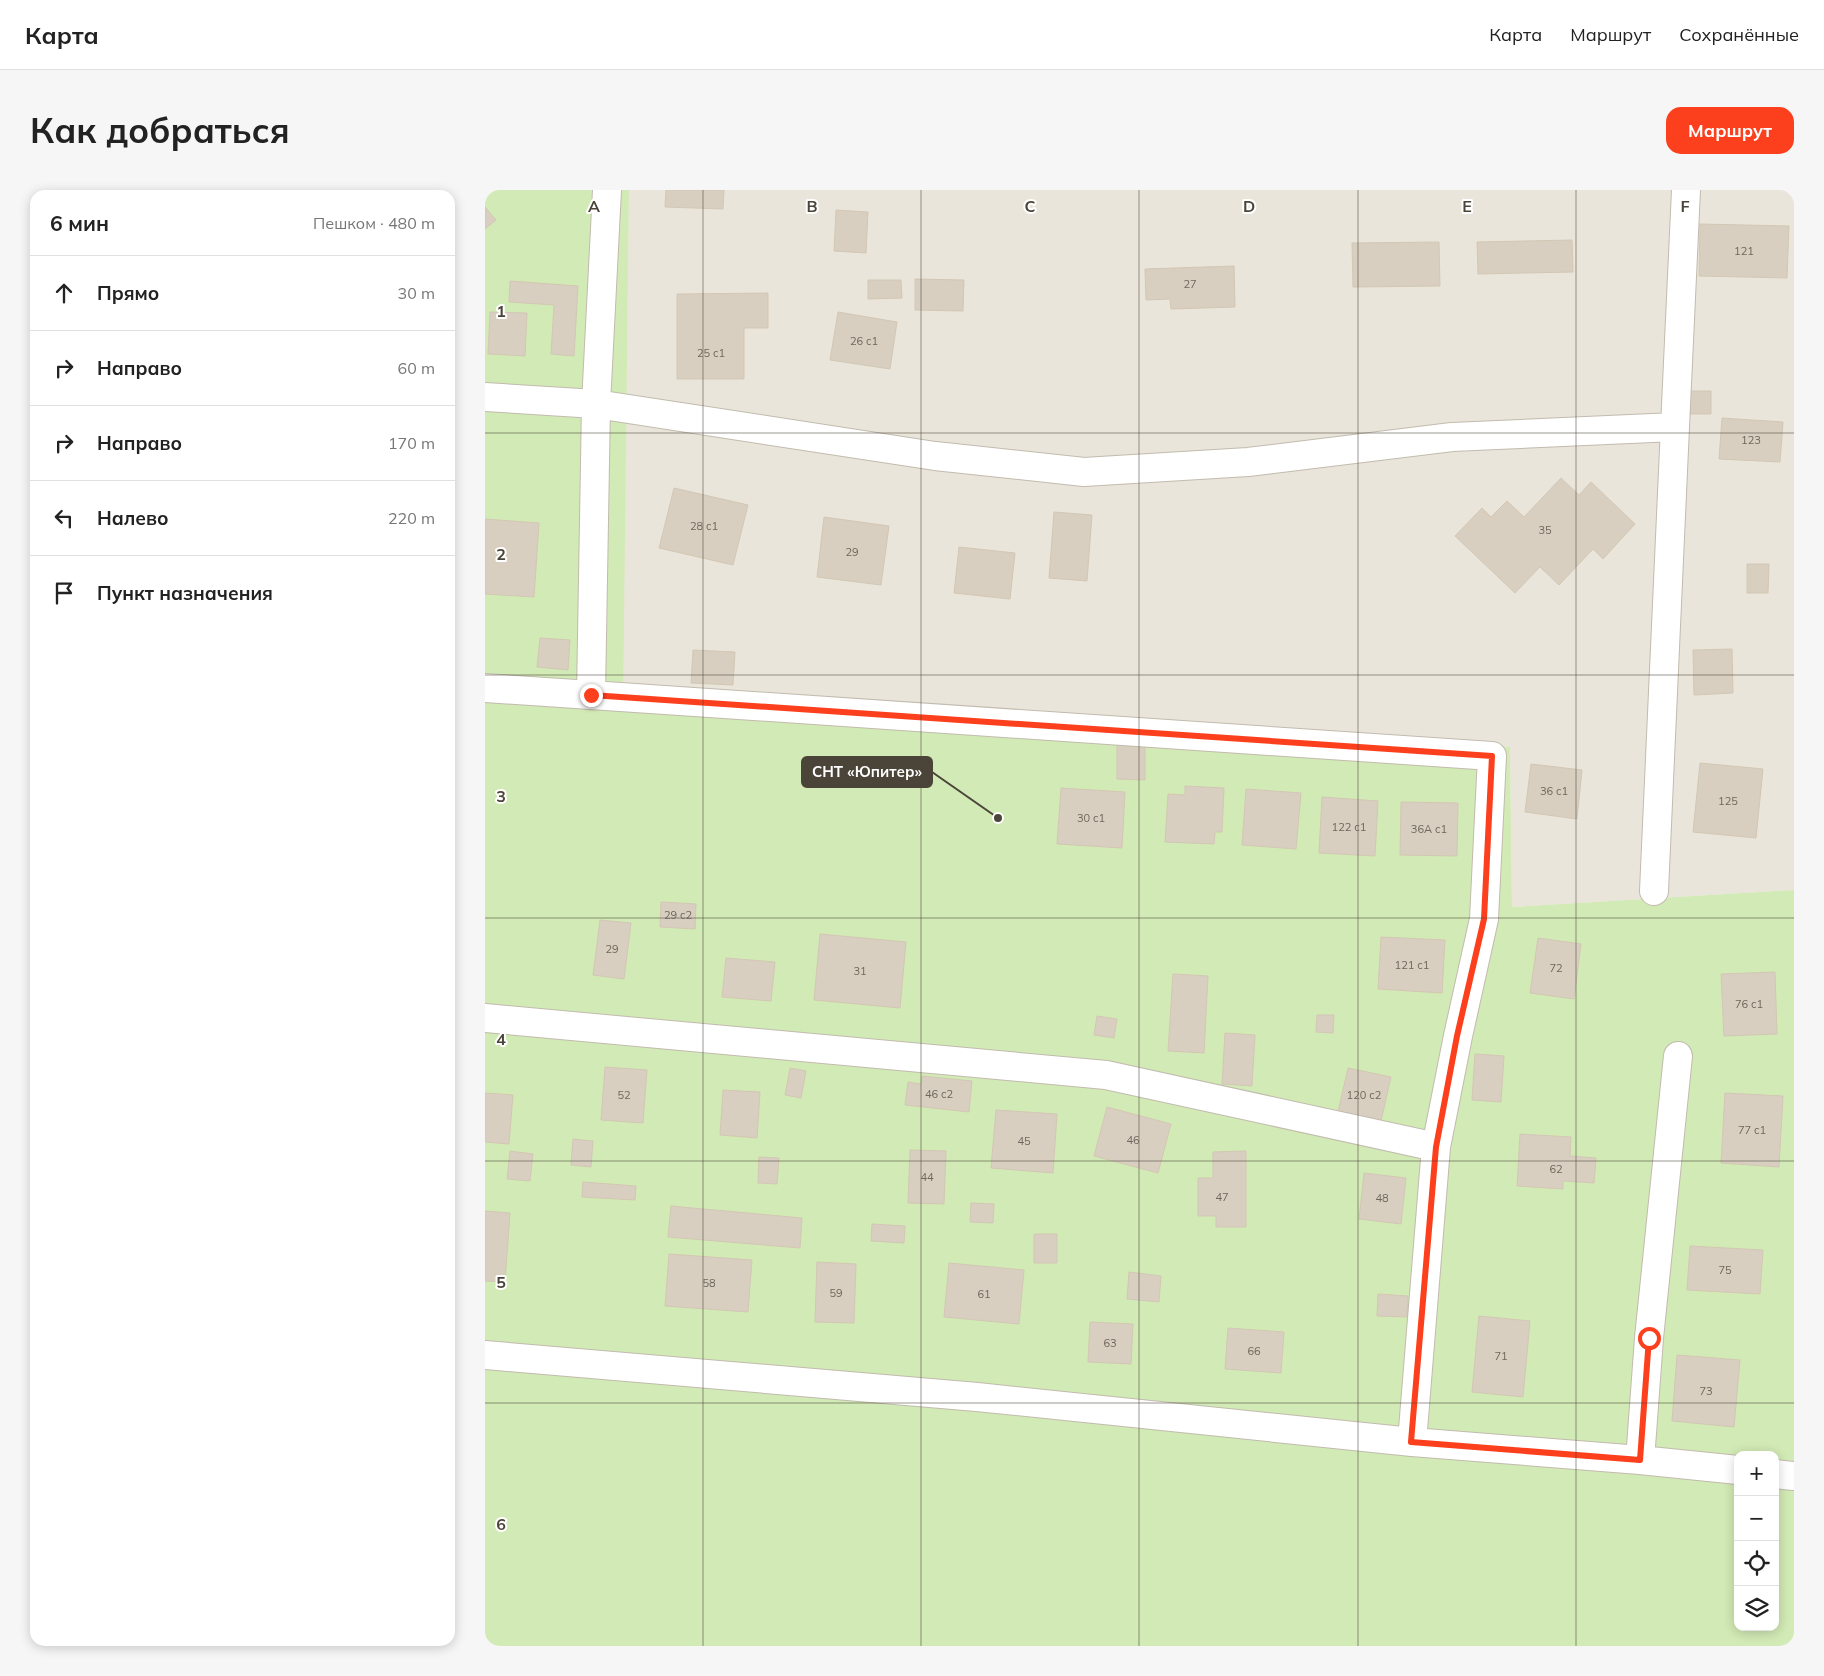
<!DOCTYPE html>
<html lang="ru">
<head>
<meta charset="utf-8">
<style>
	body { margin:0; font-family:Mulish,sans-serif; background:#f6f6f6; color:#222 }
	.controls { position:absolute; right:15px; bottom:15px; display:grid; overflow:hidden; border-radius:10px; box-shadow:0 2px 12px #0003 }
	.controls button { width:45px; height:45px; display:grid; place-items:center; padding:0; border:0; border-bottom:1px solid #e0e0e0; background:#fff; color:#222; font:25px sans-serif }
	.stop { position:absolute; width:15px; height:15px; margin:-11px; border:4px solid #fc3f1d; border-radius:50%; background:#fff }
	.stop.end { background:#fc3f1d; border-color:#fff; box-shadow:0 1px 5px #0008 }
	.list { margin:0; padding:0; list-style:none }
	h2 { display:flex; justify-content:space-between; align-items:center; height:65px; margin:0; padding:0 20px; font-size:21px }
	h2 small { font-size:16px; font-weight:400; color:#767676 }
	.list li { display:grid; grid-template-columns:32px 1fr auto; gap:15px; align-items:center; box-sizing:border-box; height:75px; padding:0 20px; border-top:1px solid #e0e0e0 }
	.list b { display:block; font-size:19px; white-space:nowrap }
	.list em { font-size:16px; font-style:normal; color:#767676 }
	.icon { flex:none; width:28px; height:28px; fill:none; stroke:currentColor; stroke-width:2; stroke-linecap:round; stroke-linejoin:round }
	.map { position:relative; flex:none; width:1309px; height:1456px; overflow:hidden; border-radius:15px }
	header { display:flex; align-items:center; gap:30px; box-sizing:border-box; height:70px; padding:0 25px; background:#fff; border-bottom:1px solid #e0e0e0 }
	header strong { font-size:24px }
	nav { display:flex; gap:28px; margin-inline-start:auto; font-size:18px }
	.intro { display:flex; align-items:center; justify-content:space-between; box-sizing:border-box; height:120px; padding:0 30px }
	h1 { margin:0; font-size:35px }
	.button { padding:12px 22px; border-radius:15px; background:#fc3f1d; color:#fff; font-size:18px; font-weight:700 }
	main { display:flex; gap:30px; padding:0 30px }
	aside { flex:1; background:#fff; border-radius:15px; box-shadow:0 2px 12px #0003 }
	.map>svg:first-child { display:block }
	.residential { fill:#eae5da }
	.green { fill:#d2eab5; fill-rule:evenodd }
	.building { fill:#d8cfc1; stroke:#d3c7b4 }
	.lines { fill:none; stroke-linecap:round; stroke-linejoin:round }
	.minor-casing { stroke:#c2bbae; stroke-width:30 }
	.minor { stroke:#fff; stroke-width:28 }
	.route { stroke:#fc3f1d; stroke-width:6 }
	.grid { fill:none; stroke:#4b4439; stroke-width:1; stroke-opacity:0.55 }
	.labels { text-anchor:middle; stroke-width:4; stroke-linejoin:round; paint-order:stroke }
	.number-label { font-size:11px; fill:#6e675b }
	.grid-label { font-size:16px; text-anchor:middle; font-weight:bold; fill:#4b4439; stroke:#fff; stroke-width:4; stroke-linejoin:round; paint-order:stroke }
	.leader { fill:none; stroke:#4b4439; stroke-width:2 }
	.callout-dot { fill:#4b4439; stroke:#fff; stroke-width:2 }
	.callout { fill:#4b4439; stroke:#4b4439; stroke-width:2 }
	.callout-label { font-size:15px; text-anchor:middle; font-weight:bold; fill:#fff }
</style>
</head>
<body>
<header>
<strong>Карта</strong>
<nav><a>Карта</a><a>Маршрут</a><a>Сохранённые</a></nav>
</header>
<div class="intro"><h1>Как добраться</h1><a class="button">Маршрут</a></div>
<main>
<aside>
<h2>6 мин<small>Пешком · 480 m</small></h2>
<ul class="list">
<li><svg class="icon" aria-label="ahead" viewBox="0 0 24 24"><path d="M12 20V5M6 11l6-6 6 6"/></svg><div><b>Прямо</b></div><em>30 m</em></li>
<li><svg class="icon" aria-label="right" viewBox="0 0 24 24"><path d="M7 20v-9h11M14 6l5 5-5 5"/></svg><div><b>Направо</b></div><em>60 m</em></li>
<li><svg class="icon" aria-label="right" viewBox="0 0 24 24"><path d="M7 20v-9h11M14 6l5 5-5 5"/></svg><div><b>Направо</b></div><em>170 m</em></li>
<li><svg class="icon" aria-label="left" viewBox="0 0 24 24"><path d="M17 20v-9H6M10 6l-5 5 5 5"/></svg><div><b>Налево</b></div><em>220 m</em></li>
<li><svg class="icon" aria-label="arrive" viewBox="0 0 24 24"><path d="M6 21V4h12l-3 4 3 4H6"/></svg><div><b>Пункт назначения</b></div></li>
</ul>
</aside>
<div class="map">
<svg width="1309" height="1456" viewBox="0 0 1309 1456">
	<rect width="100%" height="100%" fill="#f6f3ec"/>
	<path class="residential" d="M144 0H1309V700L1027 717 1025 558 137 516Z"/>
	<path class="green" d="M0 0H144L138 516 1025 557 1027 717 1309 700V1456H0ZM1253 1265H1290V1437H1253Z"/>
	<path class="building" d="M181 0H239L238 19 180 17Z
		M0 17 11 30 0 39Z
		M351 20 383 22 381 63 349 61Z
		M1215 34 1304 36 1302 88 1214 86Z
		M1087 50 1088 82 993 84 992 52Z
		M954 52 955 96 868 97 867 53Z
		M749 76 750 117 686 119 685 109 661 110 660 79Z
		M430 89 479 90 478 121 430 120Z
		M383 90H416L417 108 383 109Z
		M25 91 93 96 89 166 66 164 69 115 24 112Z
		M283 103V138H259V189H192V104Z
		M5 122 42 123 40 166 3 164Z
		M353 122 412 132 405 179 345 170Z
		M1198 201H1226V224H1199Z
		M1237 228 1298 232 1295 272 1234 269Z
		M1076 288 1094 305 1106 292 1150 334 1118 369 1108 359 1074 395 1055 377 1030 403 970 346 997 318 1006 327 1022 311 1039 327Z
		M189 298 263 315 248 375 174 358Z
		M569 322 607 325 602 391 564 388Z
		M339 327 404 336 396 395 332 387Z
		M0 329 54 333 49 407 0 404Z
		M474 357 530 363 525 409 469 403Z
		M1262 374H1284L1283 403H1262Z
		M55 448 85 450 83 480 52 477Z
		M1247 459 1248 503 1209 505 1208 460Z
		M208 460 250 462 248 495 206 493Z
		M632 554H660V590L632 589Z
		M1215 573 1278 579 1271 648 1208 642Z
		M1046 574 1097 580 1092 629 1040 622Z
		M700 596 739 598 737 642H730L729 654 680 652 683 604 700 605Z
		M576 598 640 602 637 658 572 654Z
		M761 599 816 603 811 659 757 655Z
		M837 607 893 611 890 666 834 663Z
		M916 612 973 613 972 666 915 665Z
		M176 712 211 714 210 739 175 737Z
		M115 730 146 733 139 789 108 785Z
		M335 744 421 752 415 818 329 810Z
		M896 747 960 750 957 803 893 799Z
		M1053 748 1096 754 1089 809 1045 803Z
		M241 768 290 772 286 811 237 807Z
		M1290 782 1292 844 1239 846 1236 784Z
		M688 784 723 786 719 863 683 861Z
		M832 825H849L848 843 831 842Z
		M612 826 632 829 629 848 609 845Z
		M740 843 770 845 767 896 737 894Z
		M990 864 1019 866 1016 912 987 910Z
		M120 877 162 880 158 933 116 930Z
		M305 878 321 881 316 908 300 905Z
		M863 878 906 887 896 931 853 922Z
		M437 886 487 891 484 922 420 915 423 892 436 894Z
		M238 900 275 902 272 948 235 945Z
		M0 903 28 905 24 954 0 952Z
		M1240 903 1298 906 1294 977 1236 973Z
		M622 917 686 934 673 983 609 966Z
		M511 920 572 924 568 983 506 978Z
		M1035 944 1086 947 1085 966 1111 968 1109 993 1078 991V999L1032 996Z
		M88 949 108 951 106 977 86 975Z
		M425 960 461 961 459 1014 423 1013Z
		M25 961 48 964 45 991 22 989Z
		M761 961V1037H731V1026H713V988H728V962Z
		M274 967 294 968 292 994 273 993Z
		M879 983 921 988 916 1034 874 1029Z
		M98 992 151 996 150 1010 97 1007Z
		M486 1013 509 1014 508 1033 485 1032Z
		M186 1016 317 1028 315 1058 183 1047Z
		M0 1021 25 1023 20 1092 0 1091Z
		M387 1034 420 1036 419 1053 386 1051Z
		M549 1044H572V1073H549Z
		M1205 1056 1278 1060 1275 1104 1202 1100Z
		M184 1064 267 1070 263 1122 180 1116Z
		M332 1072 371 1074 369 1133 330 1132Z
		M464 1073 539 1080 534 1134 459 1127Z
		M644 1082 676 1086 674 1112 642 1109Z
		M893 1104 923 1106 922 1127 892 1126Z
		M994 1126 1045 1131 1038 1207 987 1202Z
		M605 1132 648 1134 646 1174 603 1172Z
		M743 1138 799 1142 796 1183 740 1179Z
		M1192 1165 1255 1170 1249 1237 1187 1231Z"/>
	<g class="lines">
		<g class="minor-casing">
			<path id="minor" d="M0 207 111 214 450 266 599 282 763 272 967 247 1190 237 1201 0
				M0 498 106 505 111 214 122 0
				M106 505 1007 566 999 729 973 846 951 957
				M1169 701 1190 237
				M0 828 621 885 951 957 927 1252 492 1207 0 1165
				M1193 866 1164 1148 1155 1270 1253 1280
				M927 1252 1155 1270
				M1290 1284 1309 1286"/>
		</g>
		<use href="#minor" class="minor"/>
	</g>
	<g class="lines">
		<path class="route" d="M106 505 1007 566 999 729 972 846 951 957 926 1252 1155 1270 1164 1148"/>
	</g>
	<path class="grid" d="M218 0V1456M436 0V1456M654 0V1456M873 0V1456M1091 0V1456M0 243H1309M0 485H1309M0 728H1309M0 971H1309M0 1213H1309"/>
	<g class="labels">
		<g class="number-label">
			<text x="1259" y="65">121</text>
			<text x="705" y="98">27</text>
			<text x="379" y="155">26 с1</text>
			<text x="226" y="167">25 с1</text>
			<text x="1266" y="254">123</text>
			<text x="219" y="340">28 с1</text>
			<text x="1060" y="344">35</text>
			<text x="367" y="366">29</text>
			<text x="1069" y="605">36 с1</text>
			<text x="1243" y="615">125</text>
			<text x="606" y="632">30 с1</text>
			<text x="864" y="641">122 с1</text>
			<text x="944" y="643">36А с1</text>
			<text x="193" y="729">29 с2</text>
			<text x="127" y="763">29</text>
			<text x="927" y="779">121 с1</text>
			<text x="1071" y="782">72</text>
			<text x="375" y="785">31</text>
			<text x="1264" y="818">76 с1</text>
			<text x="454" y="908">46 с2</text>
			<text x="139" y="909">52</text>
			<text x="879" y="909">120 с2</text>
			<text x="1267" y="944">77 с1</text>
			<text x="648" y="954">46</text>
			<text x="539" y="955">45</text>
			<text x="1071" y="983">62</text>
			<text x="442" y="991">44</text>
			<text x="737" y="1011">47</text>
			<text x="897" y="1012">48</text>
			<text x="1240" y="1084">75</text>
			<text x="224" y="1097">58</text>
			<text x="351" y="1107">59</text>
			<text x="499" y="1108">61</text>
			<text x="625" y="1157">63</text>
			<text x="769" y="1165">66</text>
			<text x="1016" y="1170">71</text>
			<text x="1221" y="1205">73</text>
		</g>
	</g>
	<g class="grid-label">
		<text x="109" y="22">A</text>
		<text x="327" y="22">B</text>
		<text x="545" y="22">C</text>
		<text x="764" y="22">D</text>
		<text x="982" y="22">E</text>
		<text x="1200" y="22">F</text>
		<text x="16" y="127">1</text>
		<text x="16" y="370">2</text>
		<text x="16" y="612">3</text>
		<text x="16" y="855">4</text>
		<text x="16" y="1098">5</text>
		<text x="16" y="1340">6</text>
	</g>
	<path class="leader" d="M513 628L447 582"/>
	<circle class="callout-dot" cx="513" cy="628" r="5"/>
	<rect class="callout" x="317" y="567" width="130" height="30" rx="5"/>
	<g class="callout-label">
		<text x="382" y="587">СНТ «Юпитер»</text>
	</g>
</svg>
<div class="controls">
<button>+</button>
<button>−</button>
<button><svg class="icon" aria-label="locate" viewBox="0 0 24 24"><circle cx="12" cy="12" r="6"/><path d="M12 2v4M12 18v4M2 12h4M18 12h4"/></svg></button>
<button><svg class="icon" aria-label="layers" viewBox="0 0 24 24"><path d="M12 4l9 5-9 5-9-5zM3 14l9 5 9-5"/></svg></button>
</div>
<div class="stop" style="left:1164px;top:1148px"></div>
<div class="stop end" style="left:106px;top:505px"></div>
</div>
</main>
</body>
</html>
